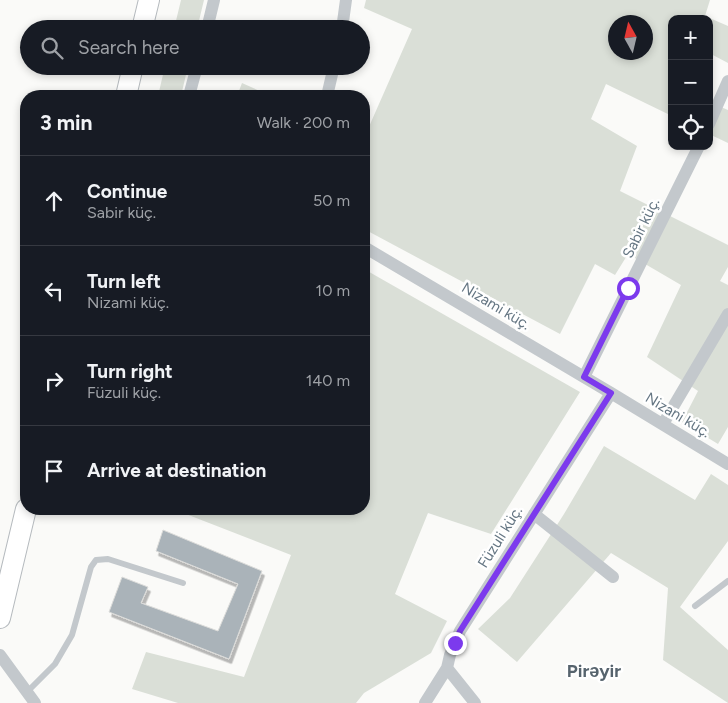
<!DOCTYPE html>
<html lang="en">
<head>
<meta charset="utf-8">
<style>
	body { margin:0; font-family:Figtree,sans-serif; background:#242831; color:#f1f3f6 }
	.controls { position:absolute; right:15px; top:15px; display:grid; overflow:hidden; border-radius:10px; box-shadow:0 2px 8px #0003 }
	.controls button { width:45px; height:45px; display:grid; place-items:center; padding:0; border:0; border-bottom:1px solid #363941; background:#171b24; color:#f1f3f6; font:25px sans-serif }
	.compass { position:absolute; left:608px; top:15px; width:45px; height:45px; border-radius:50%; background:#171b24; box-shadow:0 2px 8px #0003; rotate:352deg }
	.stop { position:absolute; width:15px; height:15px; margin:-11px; border:4px solid #7c3aed; border-radius:50%; background:#fff }
	.stop.end { background:#7c3aed; border-color:#fff; box-shadow:0 1px 5px #0008 }
	.list { margin:0; padding:0; list-style:none }
	h2 { display:flex; justify-content:space-between; align-items:center; height:65px; margin:0; padding:0 20px; font-size:21px }
	h2 small { font-size:16px; font-weight:400; color:#9ea1a6 }
	.list li { display:grid; grid-template-columns:32px 1fr auto; gap:15px; align-items:center; box-sizing:border-box; height:90px; padding:0 20px; border-top:1px solid #363941 }
	.list b { display:block; font-size:19px; white-space:nowrap }
	.list p { margin:0; font-size:16px; white-space:nowrap; color:#9ea1a6 }
	.list em { font-size:16px; font-style:normal; color:#9ea1a6 }
	.icon { flex:none; width:28px; height:28px; fill:none; stroke:currentColor; stroke-width:2; stroke-linecap:round; stroke-linejoin:round }
	.map { position:relative; flex:none; width:728px; height:703px; overflow:hidden }
	.search { position:absolute; background:#171b24; box-shadow:0 2px 8px #0003; left:20px; top:20px; width:350px; height:55px; display:flex; align-items:center; gap:12px; box-sizing:border-box; padding:0 18px; border-radius:28px; color:#9ea1a6; font-size:19px }
	.panel { position:absolute; background:#171b24; box-shadow:0 2px 8px #0003; left:20px; top:90px; width:350px; height:425px; border-radius:20px }
	.map>svg:first-child { display:block }
	.green { fill:#dadfd7; fill-rule:evenodd }
	.building { fill:#aab3b9; stroke:#dcdcda; filter:url(#shadow) }
	.lines { fill:none; stroke-linecap:round; stroke-linejoin:round }
	.primary-casing { stroke:#b5babe; stroke-width:22 }
	.service { stroke:#c3c8cc; stroke-width:6 }
	.minor { stroke:#c3c8cc; stroke-width:12 }
	.primary { stroke:#fff; stroke-width:20 }
	.route { stroke:#7c3aed; stroke-width:6 }
	.labels { text-anchor:middle; stroke-width:5; stroke-linejoin:round; paint-order:stroke }
	.street-label { font-size:15px; fill:#657683; stroke:#fff }
	.quarter-label { font-size:18px; font-weight:bold; fill:#57646e; stroke:#fff }
</style>
</head>
<body>
<div class="map">
<svg width="728" height="703" viewBox="0 0 728 703">
	<defs>
		<filter id="shadow"><feDropShadow dx="2.5" dy="4.5" stdDeviation="0" flood-color="#0004"/></filter>
	</defs>
	<rect width="100%" height="100%" fill="#fafaf8"/>
	<path class="green" d="M181 0H204L197 29H174Z
		M366 0H710L705 16 728 26V63L709 53V19H672V116L606 84 591 119 637 146 620 191 728 245V267L720 281 728 285V427L718 444 682 422 698 391 647 357 681 285 628 254 615 275 595 264 560 334 364 229V138L412 29 364 8ZM616 22H646V52H616Z
		M165 66H188L181 96H158Z
		M242 83 271 96H237Z
		M709 102 728 110V143L709 134Z
		M364 269 580 392 491 534 428 513 395 594 447 621 431 653 364 693 356 703H178L132 689 146 652 244 677 291 555 173 509H364Z
		M604 446 695 500 711 474 728 485V541L680 607 728 650V703L663 660 668 588 611 553 517 662 478 629 510 598 564 514Z"/>
	<path class="building" d="M163 530 262 571 229 659 109 612 122 577 148 587 141 603 218 631 238 584 156 551Z"/>
	<g class="lines">
		<g class="primary-casing">
			<path id="primary" d="M142 29 149 0
				M126 96 133 66
				M0 618 26 509"/>
		</g>
		<path class="service" d="M695 606 728 581
			M27 692 55 664 72 635 91 567 96 560 108 559 183 583"/>
		<path class="minor" d="M207 29 214 0
			M342 29 346 0
			M189 96 197 66
			M327 96 334 66
			M709 124 728 81
			M364 247 611 393 728 464
			M584 377 699 146
			M663 424 728 314
			M534 514 613 577
			M0 655 35 703
			M447 668 475 703
			M425 703 447 668 450 655 460 631 611 393"/>
		<use href="#primary" class="primary"/>
	</g>
	<g class="lines">
		<path class="route" d="M455 643 460 631 611 393 584 377 628 288"/>
	</g>
	<g class="labels">
		<g class="street-label">
			<text transform="translate(641 228) rotate(-64)" y="5">Sabir küç.</text>
			<text transform="translate(496 306) rotate(31)" y="5">Nizami küç.</text>
			<text transform="translate(678 415) rotate(31)" y="5">Nizani küç.</text>
			<text transform="translate(500 537) rotate(-58)" y="5">Füzuli küç.</text>
		</g>
		<g class="quarter-label">
			<text x="594" y="677">Pirəyir</text>
		</g>
	</g>
</svg>
<div class="controls">
<button>+</button>
<button>−</button>
<button><svg class="icon" aria-label="locate" viewBox="0 0 24 24"><circle cx="12" cy="12" r="6"/><path d="M12 2v4M12 18v4M2 12h4M18 12h4"/></svg></button>
</div>
<svg class="compass" viewBox="-18 -18 36 36"><path d="M0-13l5 13h-10z" fill="#e53935"/><path d="M0 13l5-13h-10z" fill="#9ea1a6"/></svg>
<div class="stop" style="left:628px;top:288px"></div>
<div class="stop end" style="left:455px;top:643px"></div>
<div class="search"><svg class="icon" aria-label="search" viewBox="0 0 24 24"><circle cx="10" cy="10" r="6"/><path d="M15 15l6 6"/></svg>Search here</div>
<section class="panel">
<h2>3 min<small>Walk · 200 m</small></h2>
<ul class="list">
<li><svg class="icon" aria-label="ahead" viewBox="0 0 24 24"><path d="M12 20V5M6 11l6-6 6 6"/></svg><div><b>Continue</b><p>Sabir küç.</p></div><em>50 m</em></li>
<li><svg class="icon" aria-label="left" viewBox="0 0 24 24"><path d="M17 20v-9H6M10 6l-5 5 5 5"/></svg><div><b>Turn left</b><p>Nizami küç.</p></div><em>10 m</em></li>
<li><svg class="icon" aria-label="right" viewBox="0 0 24 24"><path d="M7 20v-9h11M14 6l5 5-5 5"/></svg><div><b>Turn right</b><p>Füzuli küç.</p></div><em>140 m</em></li>
<li><svg class="icon" aria-label="arrive" viewBox="0 0 24 24"><path d="M6 21V4h12l-3 4 3 4H6"/></svg><div><b>Arrive at destination</b></div></li>
</ul>
</section>
</div>
</body>
</html>
